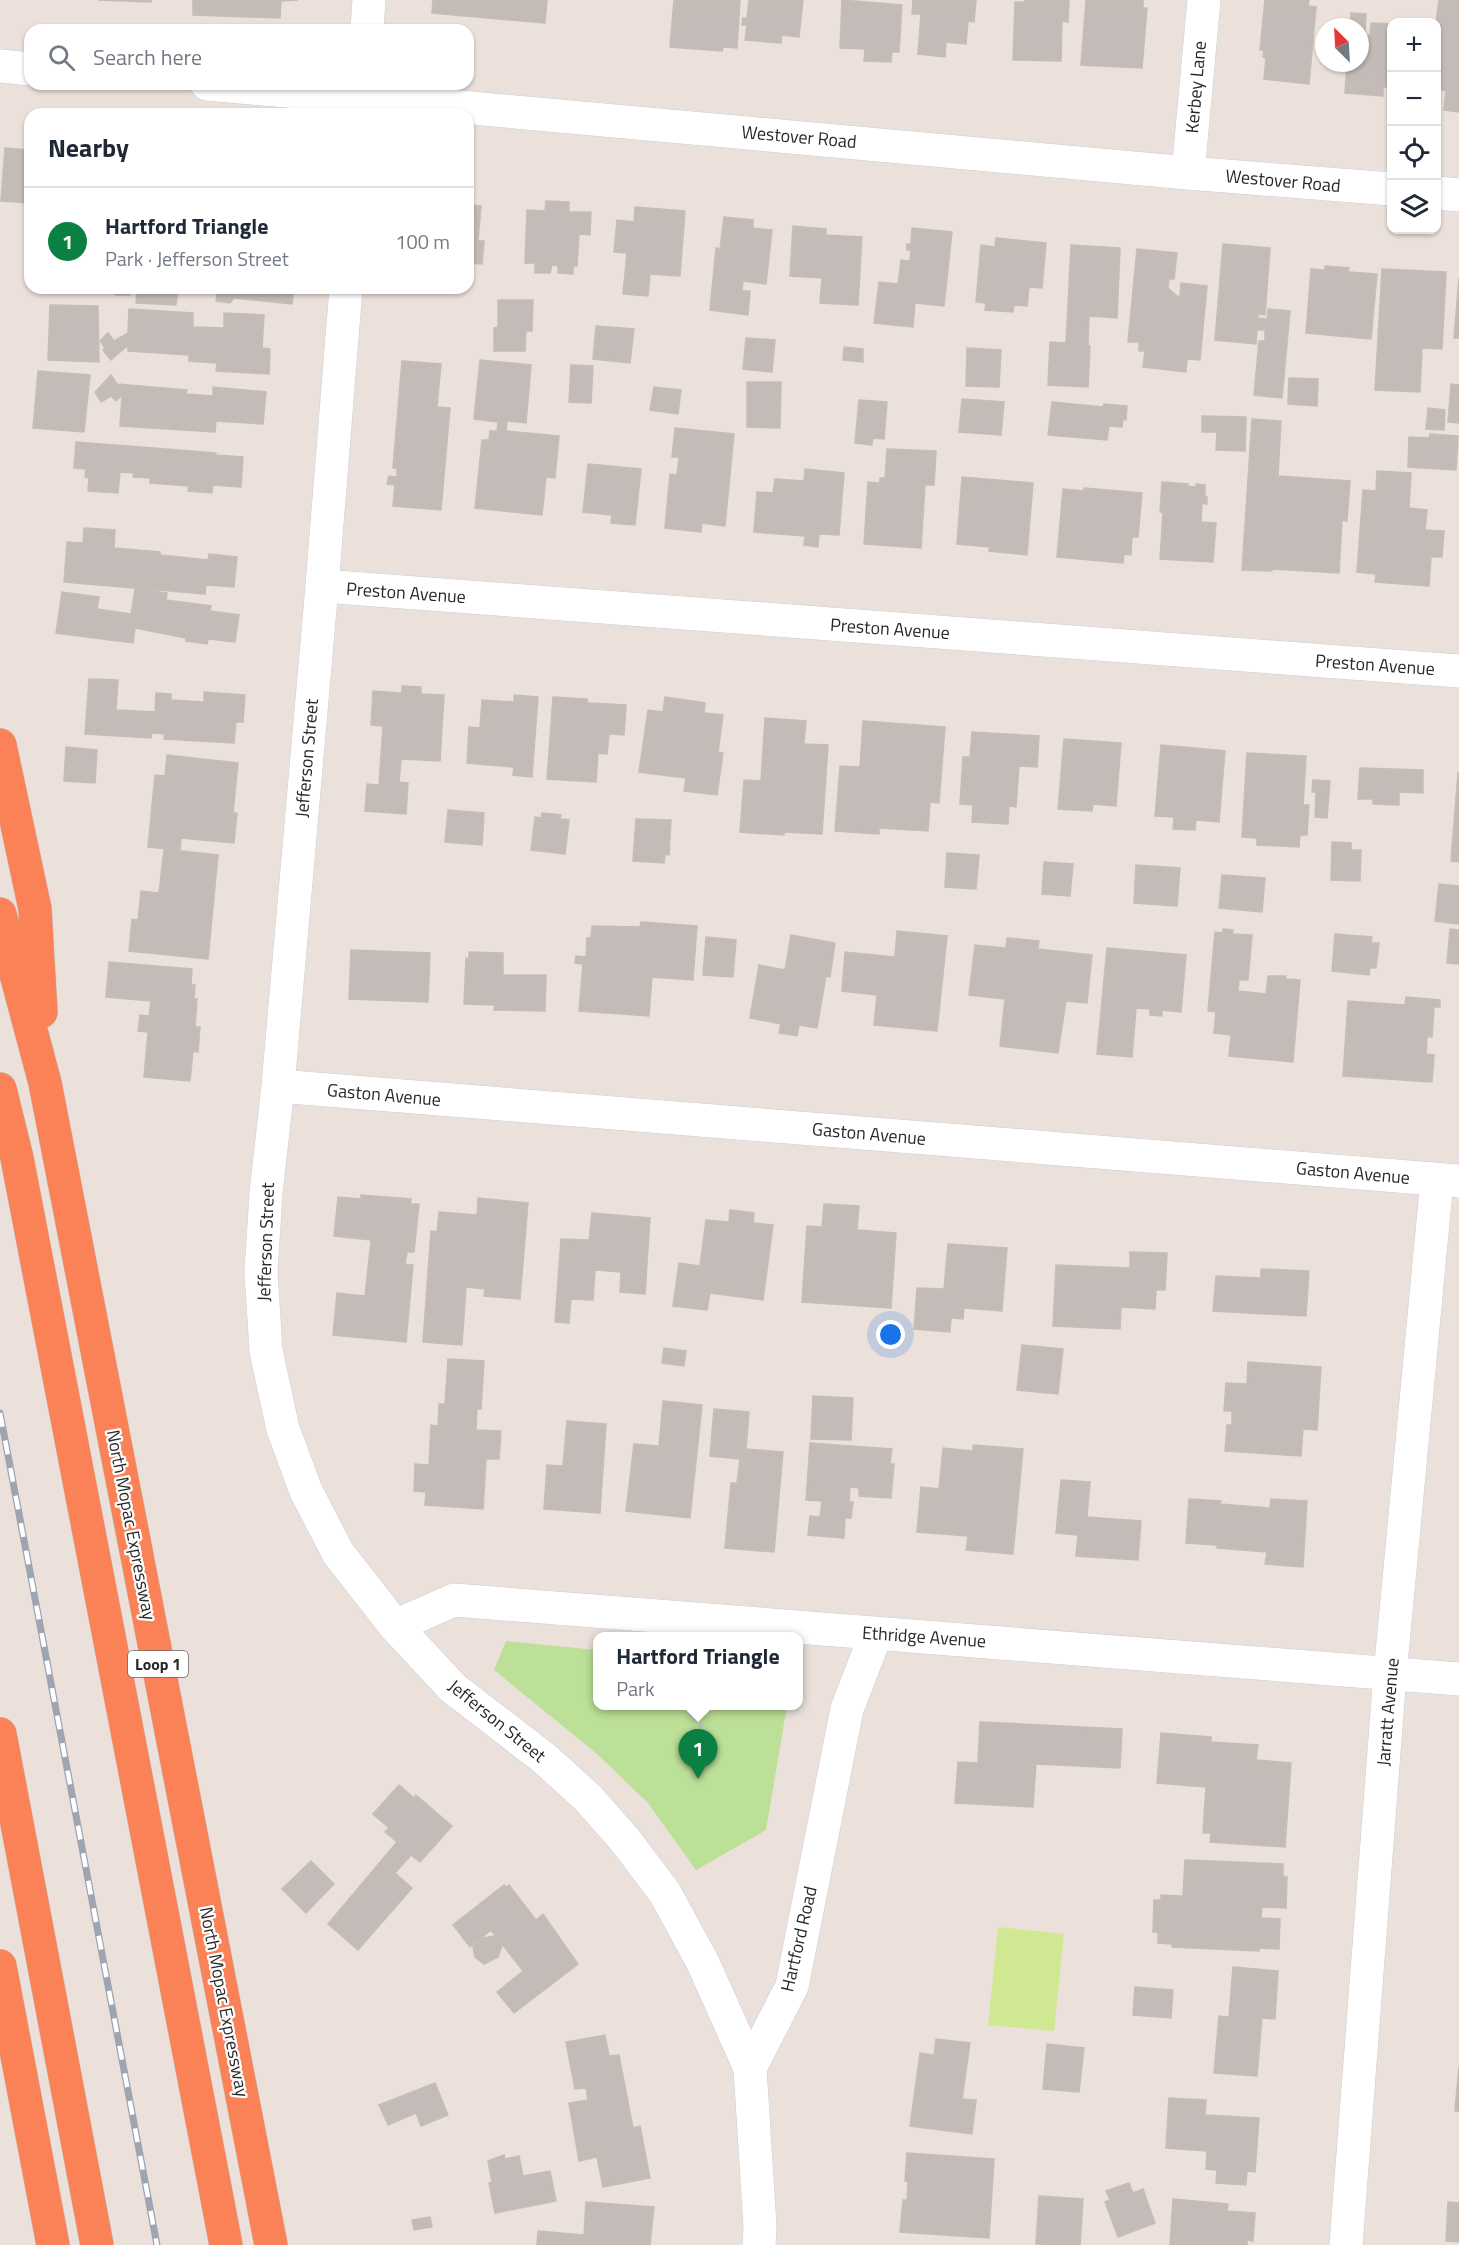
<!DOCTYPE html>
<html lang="en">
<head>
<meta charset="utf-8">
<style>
	body { margin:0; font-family:"Titillium Web",sans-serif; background:#f2f2f3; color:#1f2937 }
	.controls { position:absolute; right:18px; top:18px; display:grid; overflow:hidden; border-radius:12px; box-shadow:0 2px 4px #0004 }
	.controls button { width:54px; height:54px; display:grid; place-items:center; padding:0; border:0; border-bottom:2px solid #e0e1e3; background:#fff; color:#1f2937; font:30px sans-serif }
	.compass { position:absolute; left:1315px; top:18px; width:54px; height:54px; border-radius:50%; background:#fff; box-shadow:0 2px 4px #0004; rotate:336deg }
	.you { position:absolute; left:891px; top:1335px; width:21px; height:21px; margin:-15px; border:4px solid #fff; border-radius:50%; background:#1a73e8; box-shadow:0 0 0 9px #1a73e833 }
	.badge { display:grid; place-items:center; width:39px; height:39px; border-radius:50%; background:#0b8043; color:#fff; font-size:20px; font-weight:700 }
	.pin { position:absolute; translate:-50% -50px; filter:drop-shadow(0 2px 3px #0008) }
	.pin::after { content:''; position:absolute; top:32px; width:21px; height:18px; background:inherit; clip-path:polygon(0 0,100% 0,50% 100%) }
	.popup { position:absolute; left:593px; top:1632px; width:210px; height:78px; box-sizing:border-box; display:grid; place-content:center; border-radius:12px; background:#fff; filter:drop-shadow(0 2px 4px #0005); font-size:20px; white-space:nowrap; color:#747a83 }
	.popup b { font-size:22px; color:#1f2937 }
	.popup::after { content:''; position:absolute; left:50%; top:100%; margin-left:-12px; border:12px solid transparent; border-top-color:#fff }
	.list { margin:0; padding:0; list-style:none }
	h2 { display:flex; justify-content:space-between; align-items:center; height:78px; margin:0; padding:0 24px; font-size:26px }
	h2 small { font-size:20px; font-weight:400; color:#747a83 }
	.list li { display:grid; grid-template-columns:39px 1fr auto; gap:18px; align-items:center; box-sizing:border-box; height:108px; padding:0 24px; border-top:2px solid #e0e1e3 }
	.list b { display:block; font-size:22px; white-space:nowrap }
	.list p { margin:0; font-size:20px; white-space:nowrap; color:#747a83 }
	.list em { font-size:20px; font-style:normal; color:#747a83 }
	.icon { flex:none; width:33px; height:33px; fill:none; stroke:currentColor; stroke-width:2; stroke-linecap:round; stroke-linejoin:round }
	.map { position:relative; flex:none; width:1459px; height:2245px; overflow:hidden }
	.search { position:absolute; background:#fff; box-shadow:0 2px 4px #0004; left:24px; top:24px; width:450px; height:66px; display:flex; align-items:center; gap:15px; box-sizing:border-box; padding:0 21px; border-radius:18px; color:#747a83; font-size:22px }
	.panel { position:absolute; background:#fff; box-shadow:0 2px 4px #0004; left:24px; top:108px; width:450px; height:186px; border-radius:18px }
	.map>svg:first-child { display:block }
	.green { fill:#bce097 }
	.pitch { fill:#d1e893 }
	.building { fill:#c3bbb7; stroke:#c6bdb4; stroke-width:1.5 }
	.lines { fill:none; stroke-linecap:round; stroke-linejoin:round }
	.minor-casing { stroke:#c9cfda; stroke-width:34 }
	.motorway-casing { stroke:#c3c3c3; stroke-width:34 }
	.path { stroke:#c3c3c3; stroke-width:4; stroke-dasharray:4.5 3; stroke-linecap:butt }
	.minor { stroke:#fff; stroke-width:33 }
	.motorway { stroke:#fa8256; stroke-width:33 }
	.rail-casing { stroke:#9da4b2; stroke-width:7 }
	.rail { stroke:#fff; stroke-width:4.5; stroke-dasharray:14; stroke-linecap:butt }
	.labels { text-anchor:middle; stroke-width:4.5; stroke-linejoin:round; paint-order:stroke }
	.shield { fill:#fff; stroke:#686868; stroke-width:1.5 }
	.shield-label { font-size:16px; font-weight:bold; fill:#282828 }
	.street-label { font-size:18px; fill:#282828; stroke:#fff }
</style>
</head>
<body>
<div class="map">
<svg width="1459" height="2245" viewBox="0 0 1459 2245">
	<rect width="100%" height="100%" fill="#ebe1da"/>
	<path class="green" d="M506 1641 597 1650 598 1706H787L766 1830 696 1870 648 1803 597 1754 494 1670Z"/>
	<path class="pitch" d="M998 1927 1064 1934 1054 2031 988 2025Z"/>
	<path class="building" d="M98 0H151V2Z
		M193 0H298L281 1 280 18 193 15Z
		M433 0H547L545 23 432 13Z
		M674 0H740L737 48 723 47 722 51 670 47Z
		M749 0H803L799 37 782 35 781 43 745 40 747 25H742L743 18H747Z
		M842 0 902 5 899 52H892L891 62 864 61 865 49 840 48Z
		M913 0H976L974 22 968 21 966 44 946 42 945 57 918 54 921 14H912Z
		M1025 0H1069L1068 22 1062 21 1061 61 1013 60 1015 2H1025Z
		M1086 0H1143V8H1147L1142 68 1081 65Z
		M1265 0H1309L1308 6 1316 7 1309 84 1264 79 1266 58 1263 57 1264 50H1260Z
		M1439 0H1459V112L1444 110 1446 91 1440 89 1439 103H1436V22Z
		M1351 13 1366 14 1365 35 1370 36 1371 23 1392 24V87H1383V96L1345 93 1347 63H1360V27H1350Z
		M5 148 30 150V203L1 201Z
		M546 201 569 202V212H591L590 235 579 234 577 266H573V274L558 273V266L552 265 550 273H535V263H525L527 210 545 211Z
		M468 205 481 206 478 241H484L482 264 468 263Z
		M635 207 685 211 680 276 650 274 648 296 623 294 627 253 614 252 617 220 634 222Z
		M724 217 753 220V228L772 230 766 284 743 281 742 291H750L748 315 710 310 716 248 720 249Z
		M793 226 826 229V235L862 237 858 305 820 303 822 278 790 276Z
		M912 228 952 232 944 306 915 303 913 327 874 323 879 282 898 284 901 260 910 261 911 250H907V244H911Z
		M996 238 1046 243 1042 288 1029 287 1027 306 1014 305 1013 312 985 310 986 303 976 302 981 245 995 247Z
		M1223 244 1270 248 1265 315 1258 314V318L1267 319 1268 309 1290 311 1282 398 1254 395 1259 341H1265V330H1257L1256 344 1215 340Z
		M1071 245 1120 248 1117 318 1089 316 1088 345 1090 346 1088 387 1048 385 1050 342 1066 343Z
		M1137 249 1177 253 1174 279H1169L1168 288 1177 296 1180 297 1181 283 1207 286 1200 360 1187 359 1186 372 1143 367 1145 351H1139V342H1128Z
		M1325 266 1349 268 1348 272 1377 274 1371 339 1306 333 1311 269 1325 270Z
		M1382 269 1446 272 1442 349 1422 348 1420 392 1375 390Z
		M1459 278V338H1454Z
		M116 288H130V295H116Z
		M137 288H178L176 305 136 303Z
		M218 288H294L292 304 234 298 230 303 216 301Z
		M498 300H533L532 331H526L525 351H494V328L498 327Z
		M50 305 98 306 99 362 48 360Z
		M129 309 193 313V327L224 328V313L264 315 262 348 270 349 269 374 216 371 217 363 189 361V355L128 351V347H126L111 360 103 350 105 348 100 341 108 333 114 341 128 333Z
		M596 326 634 329 630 363 593 359Z
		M746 338 775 340 772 372 743 369Z
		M844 347 863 349V362L843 360Z
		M967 348 1001 350 999 387 966 386Z
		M480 360 531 365 526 423 507 421 506 431 559 436 555 478 546 477 542 515 475 508 482 440H489L490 431H497L498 422 474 419Z
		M402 361 441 364 437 407 450 408 441 510 393 506 395 485 387 484 389 476 397 477V468H393Z
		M571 365 593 366 591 403 569 402Z
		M38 371 90 375 84 432 33 428Z
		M111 375 117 384 187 390 186 394 213 396V387L266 392 263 424 216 421 215 432 120 426 122 395 116 401 111 396 101 402 95 392Z
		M1289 378 1318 379 1317 406 1288 404Z
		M747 382H781L780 428 747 427Z
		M1451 384 1459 385V423L1448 422Z
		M654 387 681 390 678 414 650 410Z
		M962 399 1004 402 1001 435 959 432Z
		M859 400 887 402 884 439 873 438 872 445 855 443Z
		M1052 402 1103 407 1104 404 1127 406 1126 420 1123 419 1122 427 1109 426 1107 440 1048 435Z
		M1428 408 1445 410 1444 430 1426 429Z
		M1202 416 1246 417 1245 451 1216 450 1217 432H1202Z
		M1252 419 1281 421 1278 476 1350 481 1347 521 1342 520 1339 573 1272 569V571L1242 570Z
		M675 428 734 434 725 526 702 523 701 532 665 528 670 474 677 475 679 457H672Z
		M1430 434 1458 436 1456 470 1408 467 1409 437 1429 438Z
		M76 442 216 453 215 455 243 457 241 487 213 485 212 493 188 491 189 486 150 483V478L133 477 134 473 120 472 118 493 88 491 89 478 85 477 86 469 74 468Z
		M887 449 936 451 934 485H925L921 548 864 544 868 482 880 483V478H885Z
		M588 464 641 469 635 525 611 523 612 515 583 512Z
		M805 469 844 473 839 535 819 534 818 547 804 545 805 536 754 532 757 492 773 493 775 479 804 481Z
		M1377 471 1411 473 1409 508 1427 510 1425 530 1444 531 1442 557H1431L1429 586 1375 582 1376 574 1357 572 1363 490 1376 491Z
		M962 477 1033 483 1027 555 989 551 990 547 957 544Z
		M1162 482 1188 484 1187 486 1196 487V484L1205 485V497H1207V504L1202 503 1201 522 1216 523 1213 562 1160 559 1163 512H1160Z
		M1084 488 1142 493 1138 537H1132L1131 555 1124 554 1123 563 1057 557 1063 489 1084 491Z
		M84 528 115 530 114 548 160 552V555L208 560 209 554 237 557 234 587 206 585 205 594 64 582 67 542 83 543Z
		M135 589 167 593 166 600 211 606 210 611 239 615 235 642 208 639 207 644 186 641V638L135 628 133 643 56 633 62 592 99 597 97 609 131 614Z
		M89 679 118 680 116 710 155 712 156 693 171 694V700L204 702V692L245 695 243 722H236L234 743 164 739 165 734 151 733V738L85 734Z
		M402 686 421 687V694L444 695 440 761 401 759 399 782 408 783 406 814 365 811 367 784 379 785 383 726 371 725 373 691 402 693Z
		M514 695 538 697 532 777 513 775 514 767 467 763 469 727 480 728 482 700 514 702Z
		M553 697 587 699 588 703 626 705 624 735 609 734 607 754 598 753 596 782 547 779Z
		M665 697 705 703 704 713 723 715 718 752 723 753 717 795 684 791 686 778 639 772 648 710 663 712Z
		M765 718 806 721 804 744 828 745 822 834 784 832V835L740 832 744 780 761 781Z
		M863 721 945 727 939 803 930 802 928 831 879 828V834L835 831 840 766 860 767Z
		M972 732 1039 736 1037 767 1019 766 1016 807 1009 806 1008 824 972 822 973 805 960 804 963 757H970Z
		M1064 739 1121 743 1116 806 1093 804 1092 811 1058 809Z
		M1161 745 1225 751 1219 822 1196 820 1195 830 1173 829 1174 817 1155 816Z
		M66 747 97 750 95 783 64 781Z
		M1247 753 1306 756 1303 805H1309L1307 835H1300L1299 847 1257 845V838L1242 837Z
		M167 755 238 763 233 813H237L234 843 181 838 180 850 148 847 155 775 165 776Z
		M1360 768 1423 770V793L1399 792V805L1373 804V799H1358Z
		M1458 773H1459V862L1451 861Z
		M1313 780 1330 781 1327 818 1315 817 1316 792H1312Z
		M448 810 484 813 482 845 445 842Z
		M542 813 561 815 560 819 569 820 565 854 531 850 535 817 541 818Z
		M636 819 671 820 669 855 665 854 664 863 633 861Z
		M1332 842 1351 843V850H1361L1360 881 1331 880Z
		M164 849 218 855 208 959 129 951 132 919 138 920 141 891 159 893Z
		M947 853 979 855 976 889 945 887Z
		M1044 862 1073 864 1070 896 1042 894Z
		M1136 865 1180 868 1177 906 1134 903Z
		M1222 875 1265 878 1262 912 1219 908Z
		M1439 884 1459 886V924L1435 921Z
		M641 922 697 926 693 980 652 977 649 1016 579 1011 583 964 575 963 576 956 586 957 587 938H591L592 926 640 927Z
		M1223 929 1233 930V934L1252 935 1248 980H1239L1238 991 1266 994 1268 976H1286L1285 979 1300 980 1293 1062 1229 1056 1231 1035 1214 1033 1216 1012 1208 1011 1215 932 1223 933Z
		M1450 929 1459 930V964L1447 963Z
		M897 931 947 936 937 1031 874 1025 877 995 842 991 845 952 895 957Z
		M1335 934 1372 937 1371 943H1379L1376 968H1370L1369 975 1332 971Z
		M791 935 835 943 830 977 826 976 817 1028 799 1025 797 1036 779 1033 781 1024 750 1018 759 965 785 970Z
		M706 937 736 940 733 977 703 975Z
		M1007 938 1039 941 1038 949 1092 955 1087 1003 1066 1001 1058 1053 1000 1046 1005 999 969 995 975 945 1006 948Z
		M1107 948 1186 955 1181 1012 1162 1010V1016L1150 1015V1009L1136 1008 1132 1057 1097 1054Z
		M351 950 430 953 428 1002 349 999Z
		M469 952 503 953V975H546L545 1011 494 1010 495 1005 464 1004 466 958 469 959Z
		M109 962 192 969 191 985H195L194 999H197L195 1027H200L198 1052 193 1051 190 1081 144 1077 148 1032 138 1031 140 1015 149 1016 151 1001 106 997Z
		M1406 997 1440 1000V1007H1434L1432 1037H1427L1426 1054 1434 1055 1432 1082 1343 1076 1348 1001 1405 1005Z
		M361 1195 411 1199 410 1204H419L414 1252H407L405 1264 413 1265 406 1342 333 1335 337 1293 365 1296 371 1240 334 1236 338 1197 361 1199Z
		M478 1198 528 1203 520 1299 484 1296 485 1289 466 1287 462 1345 423 1342 431 1231 437 1232 439 1212 477 1215Z
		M824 1204 859 1206 857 1230 896 1233 891 1308 802 1302 807 1226 822 1227Z
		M730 1210 754 1213 753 1223 773 1225 763 1300 710 1293 707 1310 673 1306 679 1263 700 1266 706 1220 729 1222Z
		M592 1213 650 1218 645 1294 620 1292 621 1272 595 1270 593 1300 571 1299 569 1323 555 1322 561 1239 589 1240Z
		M948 1244 1007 1248 1002 1311 964 1308 963 1319 951 1318 950 1332 914 1329 917 1288 944 1289Z
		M1130 1252 1167 1253 1165 1290H1156L1155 1309 1121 1307 1120 1329 1053 1326 1056 1265 1130 1268Z
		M1261 1269 1309 1271 1306 1316 1213 1311 1216 1276 1261 1278Z
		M1022 1345 1063 1349 1058 1394 1017 1390Z
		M664 1348 686 1351 684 1366 662 1363Z
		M448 1359 484 1361 481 1409H477L476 1430 501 1431 499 1459H486L483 1509 425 1505 426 1492 414 1491 415 1464 429 1465 431 1425 438 1426 439 1404H445Z
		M1248 1362 1321 1367 1317 1430 1303 1429 1301 1456 1225 1451 1227 1425H1232V1411H1224L1226 1383 1247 1384Z
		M813 1396 853 1398 851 1440 811 1439Z
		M663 1401 702 1405 690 1518 626 1511 634 1444 659 1446Z
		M714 1409 749 1412 746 1449 783 1452 774 1552 725 1548 731 1483H737L740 1459 710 1456Z
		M567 1421 606 1424 600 1513 544 1509 547 1465 563 1466Z
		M810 1443 892 1449 890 1464H894L891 1498 859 1496V1488L850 1487 849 1502H853L851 1518H845L844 1538 808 1535 810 1516 820 1517 822 1501 806 1500Z
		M973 1445 1023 1449 1013 1554 966 1550 968 1536 917 1532 921 1487 939 1489 943 1448 973 1451Z
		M1061 1480 1090 1482 1087 1517 1141 1521 1138 1560 1076 1556 1078 1535 1056 1533Z
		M1189 1499 1221 1501 1220 1504 1270 1508 1271 1499 1307 1501 1303 1567 1265 1564 1267 1552 1217 1548V1545L1186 1543Z
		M980 1722 1122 1729 1120 1768 1036 1764 1033 1807 955 1803 958 1762 978 1763Z
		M1161 1733 1211 1737V1742L1258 1745 1256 1760 1291 1763 1285 1847 1210 1842 1211 1833H1203L1206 1787 1157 1783Z
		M399 1785 414 1798 416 1795 452 1826 420 1862 411 1855 395 1873 412 1888 358 1950 328 1924 397 1842 385 1832 389 1828 373 1814Z
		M1185 1860 1283 1864V1877H1287L1286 1908 1262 1907 1261 1918 1280 1919 1279 1949 1259 1948V1951L1172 1947V1944L1158 1943V1932H1153L1154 1900H1161V1895L1183 1896Z
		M311 1861 334 1884 306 1913 282 1889Z
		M504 1885 506 1887 509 1885 536 1920 543 1914 578 1964 514 2013 497 1992 523 1971 491 1930 470 1947 453 1925Z
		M494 1936 502 1946 498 1957 484 1964 475 1957 473 1947 483 1938Z
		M1233 1967 1278 1971 1275 2019 1262 2018 1257 2076 1214 2073 1219 2016 1229 2017Z
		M1135 1987 1173 1990 1171 2018 1133 2015Z
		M605 2035 609 2056 619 2055 633 2128 640 2126 650 2178 603 2187 597 2157 579 2161 569 2103 588 2100 586 2088 575 2089 566 2042Z
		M936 2039 970 2043 962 2099 976 2100 972 2134 910 2126 920 2053 934 2055Z
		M1047 2044 1084 2048 1079 2092 1043 2089Z
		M1459 2066V2111H1455Z
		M435 2083 448 2115 421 2126 416 2113 388 2125 379 2105Z
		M1169 2098 1206 2100 1205 2115 1259 2118 1255 2172 1247 2171 1246 2185 1216 2183 1217 2170 1206 2169 1207 2151 1166 2148Z
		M907 2153 994 2159 989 2238 900 2232 903 2200H907L908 2182 905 2181Z
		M504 2155 505 2159 519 2156 523 2176 550 2171 556 2201 495 2213 489 2183 492 2182 488 2161Z
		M1129 2183 1133 2193 1143 2189 1155 2223 1118 2237 1105 2202 1110 2200 1106 2191Z
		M1039 2196 1083 2199 1080 2245 1036 2244Z
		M1173 2199 1228 2204 1227 2211 1255 2213 1253 2241 1247 2240V2245H1170Z
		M586 2202 654 2207 650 2245H537L538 2231 584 2235Z
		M1448 2202 1459 2203V2242L1446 2241Z
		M430 2217 432 2227 414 2230 412 2220Z"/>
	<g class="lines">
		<g class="minor-casing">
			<path id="minor" d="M367 30 369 0
				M0 66 30 69
				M207 84 1188 173 1392 189
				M1188 173 1204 0
				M1436 193 1459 195
				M346 288 322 586 278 1086 266 1193 261 1272 266 1351 283 1429 306 1491 338 1553 395 1626 453 1688 545 1759 588 1798 625 1840 665 1893 703 1963 750 2068
				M322 586 1459 671
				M278 1086 1459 1181
				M395 1626 454 1600 1459 1679
				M759 2245 760 2226 750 2068 792 1986 847 1709 876 1634
				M1346 2245 1390 1674 1437 1180"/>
		</g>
		<g class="motorway-casing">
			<path id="motorway" d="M0 745 35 909 41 1012
				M0 914 45 1083 271 2245
				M0 1089 17 1158 226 2245
				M0 1734 97 2245
				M0 1966 53 2245"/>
		</g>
		<path class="path" d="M686 1706C700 1733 721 1727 692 1759"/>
		<use href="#minor" class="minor"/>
		<use href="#motorway" class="motorway"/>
		<g class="rail-casing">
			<path id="rail" d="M0 1413 157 2245"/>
		</g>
		<use href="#rail" class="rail"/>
	</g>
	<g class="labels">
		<rect class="shield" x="128" y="1651" width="60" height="26" rx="4.5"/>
		<g class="shield-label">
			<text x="158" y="1670">Loop 1</text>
		</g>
		<g class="street-label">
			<text transform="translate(1196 87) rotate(-85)" y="6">Kerbey Lane</text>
			<text transform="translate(799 137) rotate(5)" y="6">Westover Road</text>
			<text transform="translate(1283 181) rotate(5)" y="6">Westover Road</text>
			<text transform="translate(406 593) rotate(4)" y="6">Preston Avenue</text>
			<text transform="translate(890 629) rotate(4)" y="6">Preston Avenue</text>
			<text transform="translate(1375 665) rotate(4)" y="6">Preston Avenue</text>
			<text transform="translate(307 758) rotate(-85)" y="6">Jefferson Street</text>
			<text transform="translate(384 1095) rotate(5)" y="6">Gaston Avenue</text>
			<text transform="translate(869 1134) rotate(5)" y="6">Gaston Avenue</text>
			<text transform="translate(1353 1173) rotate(5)" y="6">Gaston Avenue</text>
			<text transform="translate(266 1242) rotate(-88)" y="6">Jefferson Street</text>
			<text transform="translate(131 1525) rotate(79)" y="6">North Mopac Expressway</text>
			<text transform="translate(924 1637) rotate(4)" y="6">Ethridge Avenue</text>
			<text transform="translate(1388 1712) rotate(-85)" y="6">Jarratt Avenue</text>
			<text transform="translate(497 1721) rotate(39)" y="6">Jefferson Street</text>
			<text transform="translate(799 1939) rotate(-77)" y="6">Hartford Road</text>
			<text transform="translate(224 2002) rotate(79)" y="6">North Mopac Expressway</text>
		</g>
	</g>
</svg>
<div class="controls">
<button>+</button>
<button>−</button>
<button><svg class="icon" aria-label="locate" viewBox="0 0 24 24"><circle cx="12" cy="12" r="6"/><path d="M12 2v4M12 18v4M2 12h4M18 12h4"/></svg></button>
<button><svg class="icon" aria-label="layers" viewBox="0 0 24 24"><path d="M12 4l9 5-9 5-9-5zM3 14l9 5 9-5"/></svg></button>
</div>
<svg class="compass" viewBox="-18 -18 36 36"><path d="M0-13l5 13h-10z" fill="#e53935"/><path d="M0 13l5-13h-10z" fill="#747a83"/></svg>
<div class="you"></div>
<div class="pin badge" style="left:698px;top:1779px">1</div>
<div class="popup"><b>Hartford Triangle</b>Park</div>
<div class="search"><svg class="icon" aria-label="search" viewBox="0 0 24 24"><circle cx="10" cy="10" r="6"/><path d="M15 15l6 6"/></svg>Search here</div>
<section class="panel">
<h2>Nearby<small></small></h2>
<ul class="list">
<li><span class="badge">1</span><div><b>Hartford Triangle</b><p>Park · Jefferson Street</p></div><em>100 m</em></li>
</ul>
</section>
</div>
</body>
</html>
